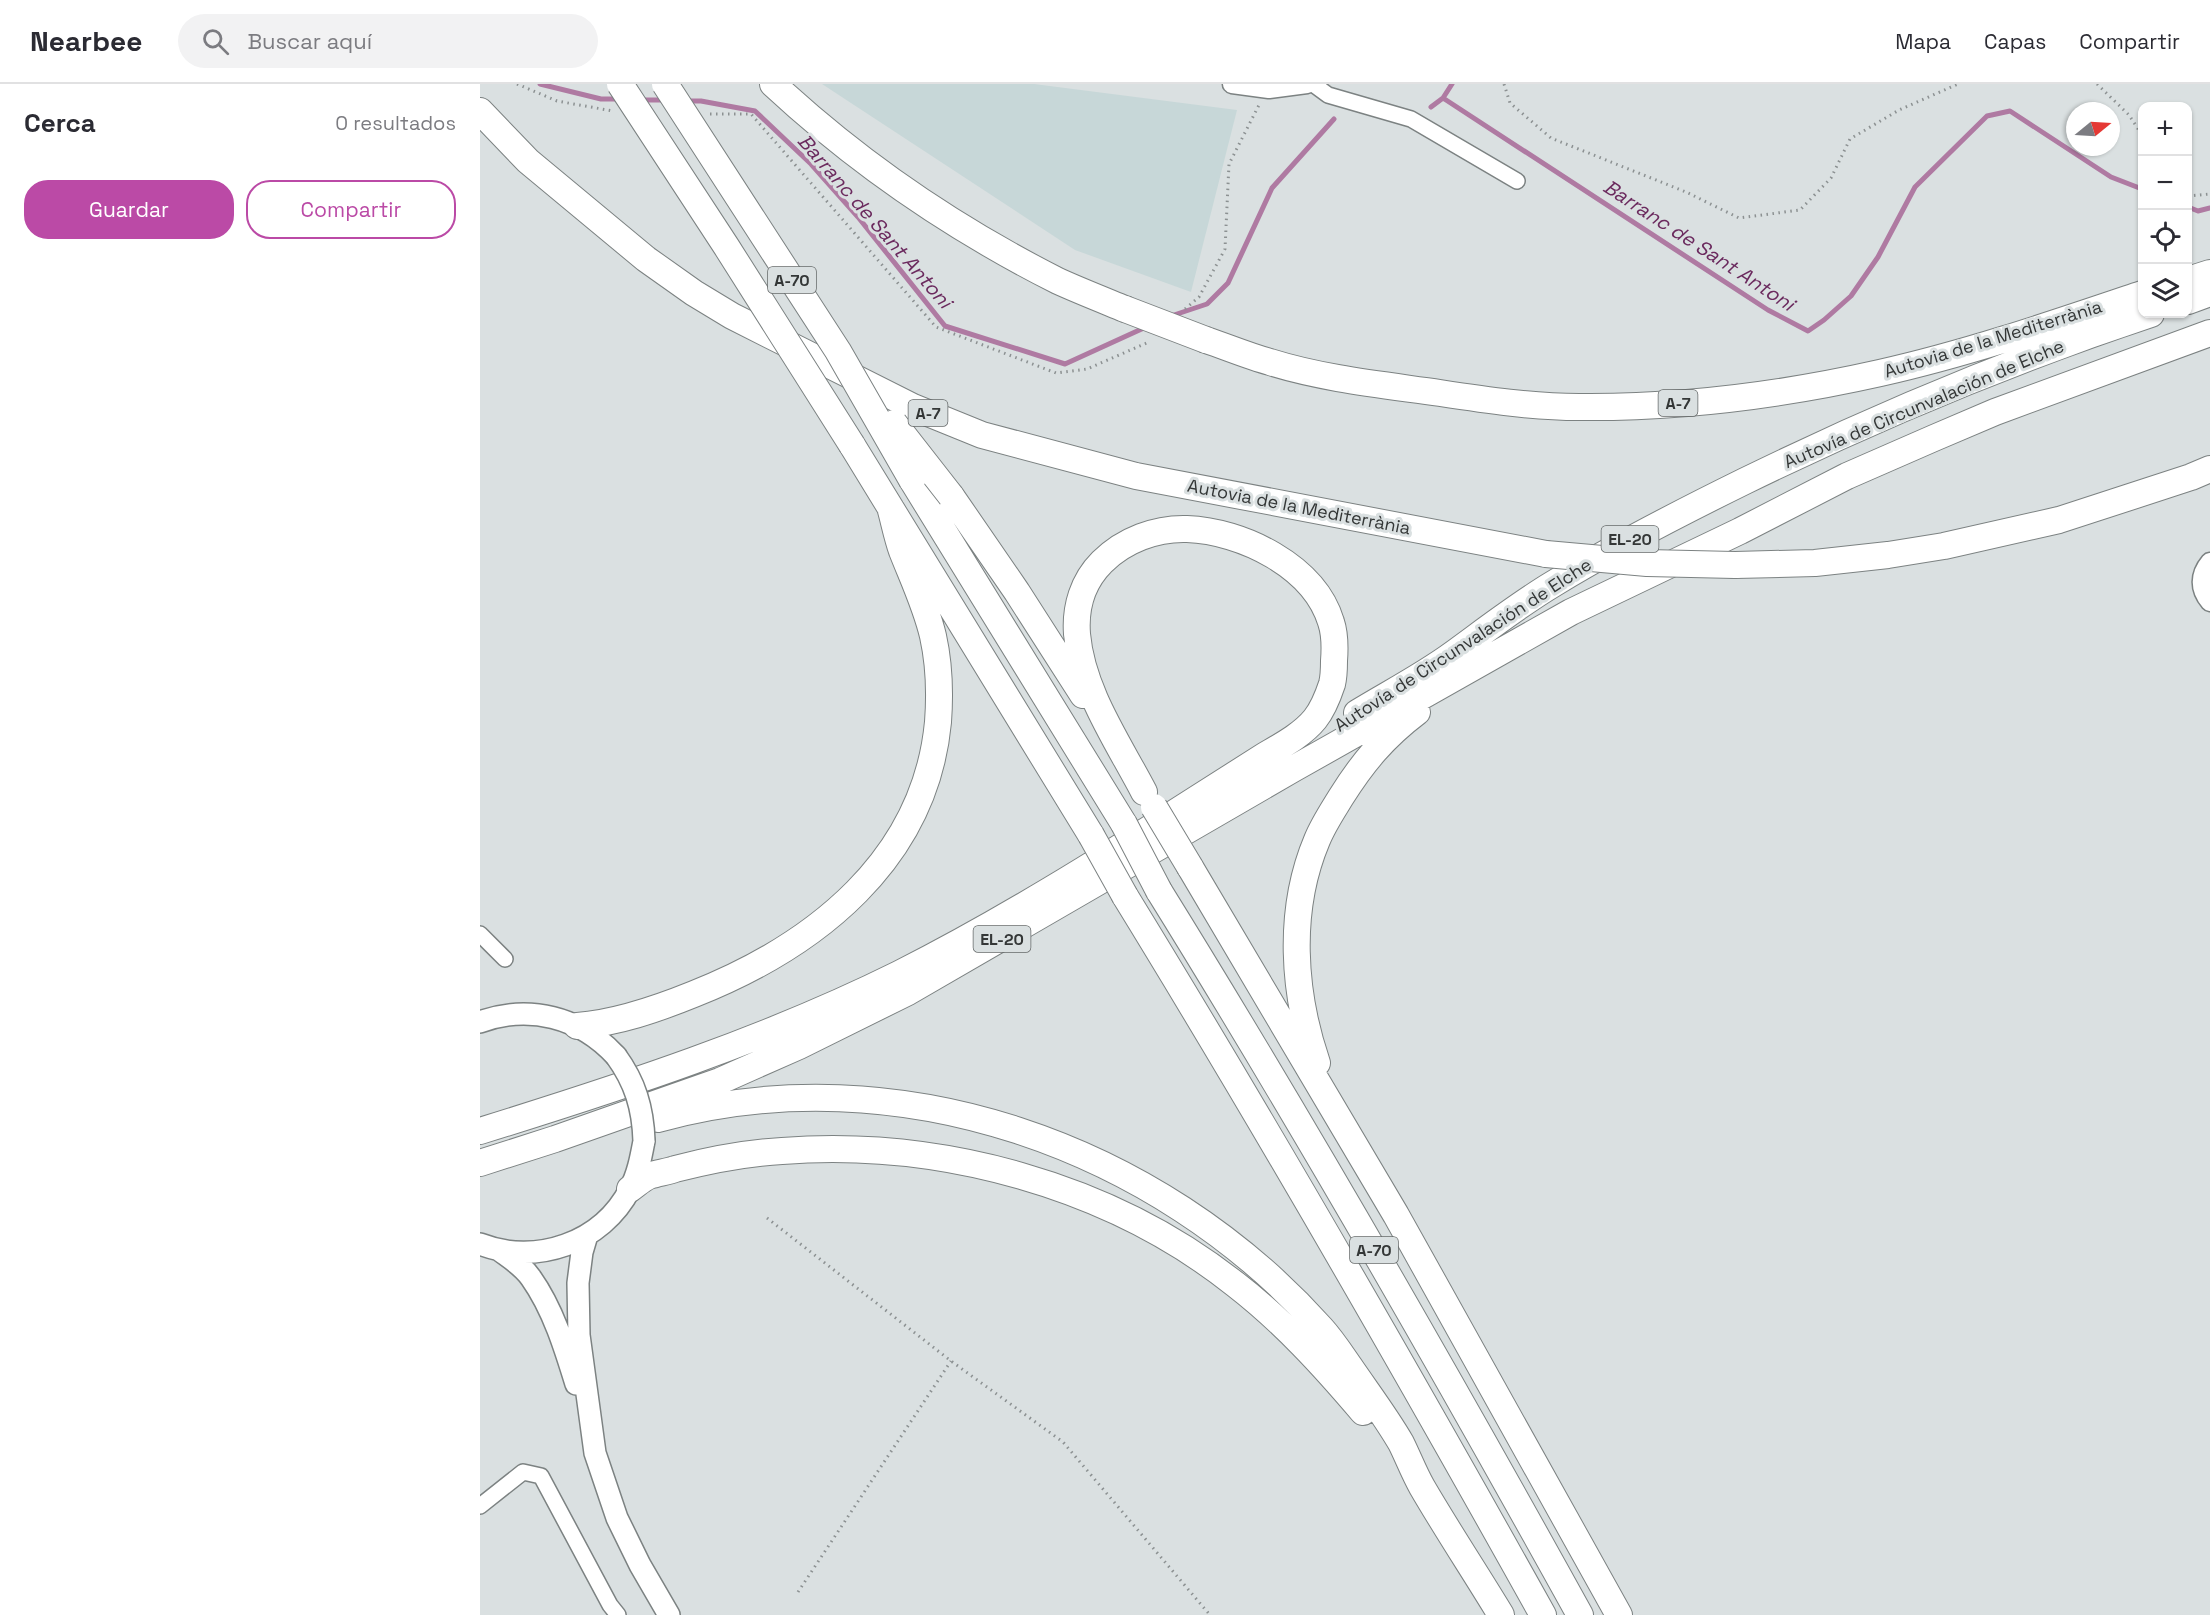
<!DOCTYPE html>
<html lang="es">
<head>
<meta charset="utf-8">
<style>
	body { margin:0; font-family:"Space Grotesk",sans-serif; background:#f2f2f3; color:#2b2b33 }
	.controls { position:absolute; right:18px; top:18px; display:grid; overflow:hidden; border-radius:12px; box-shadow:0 2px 4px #0004 }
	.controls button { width:54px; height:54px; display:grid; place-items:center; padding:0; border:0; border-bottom:2px solid #e1e1e2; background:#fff; color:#2b2b33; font:30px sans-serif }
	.compass { position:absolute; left:1586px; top:18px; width:54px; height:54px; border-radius:50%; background:#fff; box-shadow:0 2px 4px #0004; rotate:72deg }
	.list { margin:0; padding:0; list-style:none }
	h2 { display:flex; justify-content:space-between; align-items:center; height:78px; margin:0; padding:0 24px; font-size:26px }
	h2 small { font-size:20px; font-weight:400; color:#7c7c81 }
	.actions { display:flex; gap:12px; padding:18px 24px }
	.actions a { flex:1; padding:14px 0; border:2px solid #bb4aa6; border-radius:24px; text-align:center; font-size:21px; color:#bb4aa6 }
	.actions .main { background:#bb4aa6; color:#fff }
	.icon { flex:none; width:33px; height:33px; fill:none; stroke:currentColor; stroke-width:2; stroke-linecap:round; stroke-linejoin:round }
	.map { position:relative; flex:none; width:1730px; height:1531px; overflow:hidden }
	header { display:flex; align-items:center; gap:36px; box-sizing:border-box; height:84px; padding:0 30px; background:#fff; border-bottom:2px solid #e1e1e2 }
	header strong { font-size:28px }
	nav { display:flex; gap:33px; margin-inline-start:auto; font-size:21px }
	.search { width:420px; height:54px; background:#f2f2f3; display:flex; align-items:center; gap:15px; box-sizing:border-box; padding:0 21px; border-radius:33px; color:#7c7c81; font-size:22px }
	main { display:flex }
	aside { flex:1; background:#fff }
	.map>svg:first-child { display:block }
	.built { fill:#c7d7d8 }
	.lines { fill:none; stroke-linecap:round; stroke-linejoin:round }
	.stream { stroke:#af7aa2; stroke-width:5 }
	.minor-casing { stroke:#7c8282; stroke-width:18 }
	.tertiary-casing { stroke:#7c8282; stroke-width:21 }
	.secondary-casing { stroke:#7c8282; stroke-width:24 }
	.motorway-casing { stroke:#7c8282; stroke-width:28 }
	.path { stroke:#8c9192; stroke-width:3; stroke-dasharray:1.5 4.5; stroke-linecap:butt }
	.minor { stroke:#fff; stroke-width:15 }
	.tertiary { stroke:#fff; stroke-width:18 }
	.secondary { stroke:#fff; stroke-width:21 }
	.motorway { stroke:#fff; stroke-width:26 }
	.secondary-bridge-casing { stroke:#7c8282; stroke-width:24; stroke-linecap:butt }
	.motorway-bridge-casing { stroke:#7c8282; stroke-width:28; stroke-linecap:butt }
	.secondary-bridge { stroke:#fff; stroke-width:21 }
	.motorway-bridge { stroke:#fff; stroke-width:26 }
	.labels { text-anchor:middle; stroke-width:6; stroke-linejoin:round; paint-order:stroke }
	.shield { fill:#dae0e1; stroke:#666a6a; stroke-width:1.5 }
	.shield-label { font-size:16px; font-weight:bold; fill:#343737 }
	.street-label { font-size:18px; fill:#343737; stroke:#dae0e1 }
	.water-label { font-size:20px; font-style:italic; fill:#6b2a5e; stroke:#dae0e1 }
</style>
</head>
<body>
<header>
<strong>Nearbee</strong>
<div class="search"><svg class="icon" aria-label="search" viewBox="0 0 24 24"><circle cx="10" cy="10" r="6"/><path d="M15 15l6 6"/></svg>Buscar aquí</div>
<nav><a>Mapa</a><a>Capas</a><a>Compartir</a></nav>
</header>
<main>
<aside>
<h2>Cerca<small>0 resultados</small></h2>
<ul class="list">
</ul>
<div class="actions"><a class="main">Guardar</a><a>Compartir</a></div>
</aside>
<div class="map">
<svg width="1730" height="1531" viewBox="0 0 1730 1531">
	<rect width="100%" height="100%" fill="#dae0e1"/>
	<path class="built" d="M342 0H554L757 26 711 208 595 166Z"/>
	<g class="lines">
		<path class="stream" d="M60 0 121 15H142
			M963 14 972 0
			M160 16H187
			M205 17H221L275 27 331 80 378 133 465 242 585 280 666 243
			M951 23 963 14 1288 226 1328 247 1344 236 1371 212 1398 173 1435 103 1507 32 1530 27 1631 93 1662 105
			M1708 123 1718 127 1730 124
			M688 233 727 220 748 199 792 104 854 35"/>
		<g class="minor-casing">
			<path id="minor" d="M833 0 848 11 931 35 1037 97
				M0 850 25 875
				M0 1422 43 1388 61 1392 130 1521 138 1531"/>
		</g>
		<g class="tertiary-casing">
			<path id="tertiary" d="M752 0 789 5 827 0
				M1730 478C1719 491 1719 505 1730 518"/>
		</g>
		<g class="secondary-casing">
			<path id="secondary" d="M0 938C49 920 100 933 136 972
				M107 1151 102 1168 98 1199 99 1251 115 1369 137 1434 160 1481 189 1531
				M0 1160C56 1182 122 1159 150 1105 158 1090 161 1073 164 1057
				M19 1166C31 1175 43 1182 51 1194 73 1225 85 1264 96 1300"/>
		</g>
		<g class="motorway-casing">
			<path id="motorway" d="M293 0C378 79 475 145 578 197 600 207 623 216 645 225
				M0 27 48 77 166 175 214 209 252 232 433 323 502 351 656 392 1066 470
				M1708 196 1730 189
				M1708 217 1730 209
				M726 256C747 263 768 272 790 278 844 295 905 301 960 309 1006 316 1053 323 1099 323 1199 324 1302 311 1400 289 1489 269 1576 239 1662 210
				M372 361 611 751
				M432 396 644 740
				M471 412 537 508 603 611
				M1255 481 1335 479 1408 471 1464 462 1579 436 1711 393 1730 385
				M877 629C908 610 943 592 973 570 1006 546 1038 521 1073 500 1135 462 1200 429 1265 397 1396 333 1532 276 1671 230
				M710 783 916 1131 1139 1531
				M679 807C826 1044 965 1287 1100 1531
				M645 812C790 1048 928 1289 1063 1531
				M97 942C137 939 177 925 214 910 335 862 445 776 458 638 460 611 459 579 453 552 446 522 433 495 422 467 417 453 414 437 410 423
				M837 979C813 909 807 827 837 756 843 741 853 726 861 713 883 678 904 653 937 628
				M178 1035C417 969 678 1062 841 1244 852 1256 861 1270 870 1283 887 1308 906 1333 921 1359 928 1373 934 1389 942 1403 967 1446 995 1488 1021 1531
				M0 1047C142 1003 286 956 419 890 522 838 621 776 718 714 740 700 762 686 784 672 801 662 822 651 835 635 843 625 848 612 852 600 854 592 854 585 854 577 855 564 855 550 851 538 834 482 762 447 707 445 676 444 644 456 622 478 603 497 595 523 597 550 602 607 638 658 664 708
				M0 1079 75 1055 240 997 319 962 428 908 813 685 1091 528 1260 447 1367 392 1454 354 1515 328 1730 249
				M150 1105C156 1101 162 1095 169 1092 177 1089 187 1088 195 1085 230 1076 266 1069 302 1067 460 1055 630 1101 755 1200 803 1237 844 1282 883 1328"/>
		</g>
		<path class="path" d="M37 0 77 17 133 27
			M1024 0 1030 19 1071 54 1206 108 1259 134 1320 126 1351 94 1370 55 1419 26 1478 0
			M1617 0 1649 31 1662 51
			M230 30H271L456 243 576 289 607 285 669 258
			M1708 112 1730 110
			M705 225 719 213 745 165 749 80 779 21
			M287 1134 471 1277 583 1358 730 1531
			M318 1508 471 1277"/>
		<use href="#minor" class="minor"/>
		<use href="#tertiary" class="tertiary"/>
		<use href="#secondary" class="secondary"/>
		<use href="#motorway" class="motorway"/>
		<g class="secondary-bridge-casing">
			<path id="secondary-bridge" d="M136 972C155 998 163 1024 164 1057"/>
		</g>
		<g class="motorway-bridge-casing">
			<path id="motorway-bridge" d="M140 0 246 162 372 361
				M185 0 358 267 432 396
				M645 225 726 256
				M414 339 471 412
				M1066 470 1167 479 1255 481
				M674 723 710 783
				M644 740 679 807
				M611 751 645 812"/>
		</g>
		<use href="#secondary-bridge" class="secondary-bridge"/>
		<use href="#motorway-bridge" class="motorway-bridge"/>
	</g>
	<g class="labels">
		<g class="shield">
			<rect x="288" y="183" width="48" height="26" rx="4.5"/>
			<rect x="1178.5" y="306" width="39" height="26" rx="4.5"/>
			<rect x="428.5" y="316" width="39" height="26" rx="4.5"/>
			<rect x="1121.5" y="442" width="57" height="26" rx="4.5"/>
			<rect x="493.5" y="842" width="57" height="26" rx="4.5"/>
			<rect x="870" y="1153" width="48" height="26" rx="4.5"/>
		</g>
		<g class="shield-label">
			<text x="312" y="202">A-70</text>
			<text x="1198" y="325">A-7</text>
			<text x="448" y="335">A-7</text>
			<text x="1150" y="461">EL-20</text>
			<text x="522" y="861">EL-20</text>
			<text x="894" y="1172">A-70</text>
		</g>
		<g class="street-label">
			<text transform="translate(1513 255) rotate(-17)" y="6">Autovia de la Mediterrània</text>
			<text transform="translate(1444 320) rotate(-23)" y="6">Autovía de Circunvalación de Elche</text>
			<text transform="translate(819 423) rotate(11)" y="6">Autovia de la Mediterrània</text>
			<text transform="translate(983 561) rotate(-33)" y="6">Autovía de Circunvalación de Elche</text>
		</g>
		<g class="water-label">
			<text transform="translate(395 137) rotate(49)" y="7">Barranc de Sant Antoni</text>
			<text transform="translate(1219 161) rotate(33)" y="7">Barranc de Sant Antoni</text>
		</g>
	</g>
</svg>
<div class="controls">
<button>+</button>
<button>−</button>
<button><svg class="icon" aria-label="locate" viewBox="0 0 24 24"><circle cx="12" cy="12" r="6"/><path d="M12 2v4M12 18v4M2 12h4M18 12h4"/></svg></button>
<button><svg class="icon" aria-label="layers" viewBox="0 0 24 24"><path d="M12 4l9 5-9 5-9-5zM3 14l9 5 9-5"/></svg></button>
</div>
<svg class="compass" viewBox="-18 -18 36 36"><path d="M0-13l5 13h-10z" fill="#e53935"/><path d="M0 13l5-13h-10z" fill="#7c7c81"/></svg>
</div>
</main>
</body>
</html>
